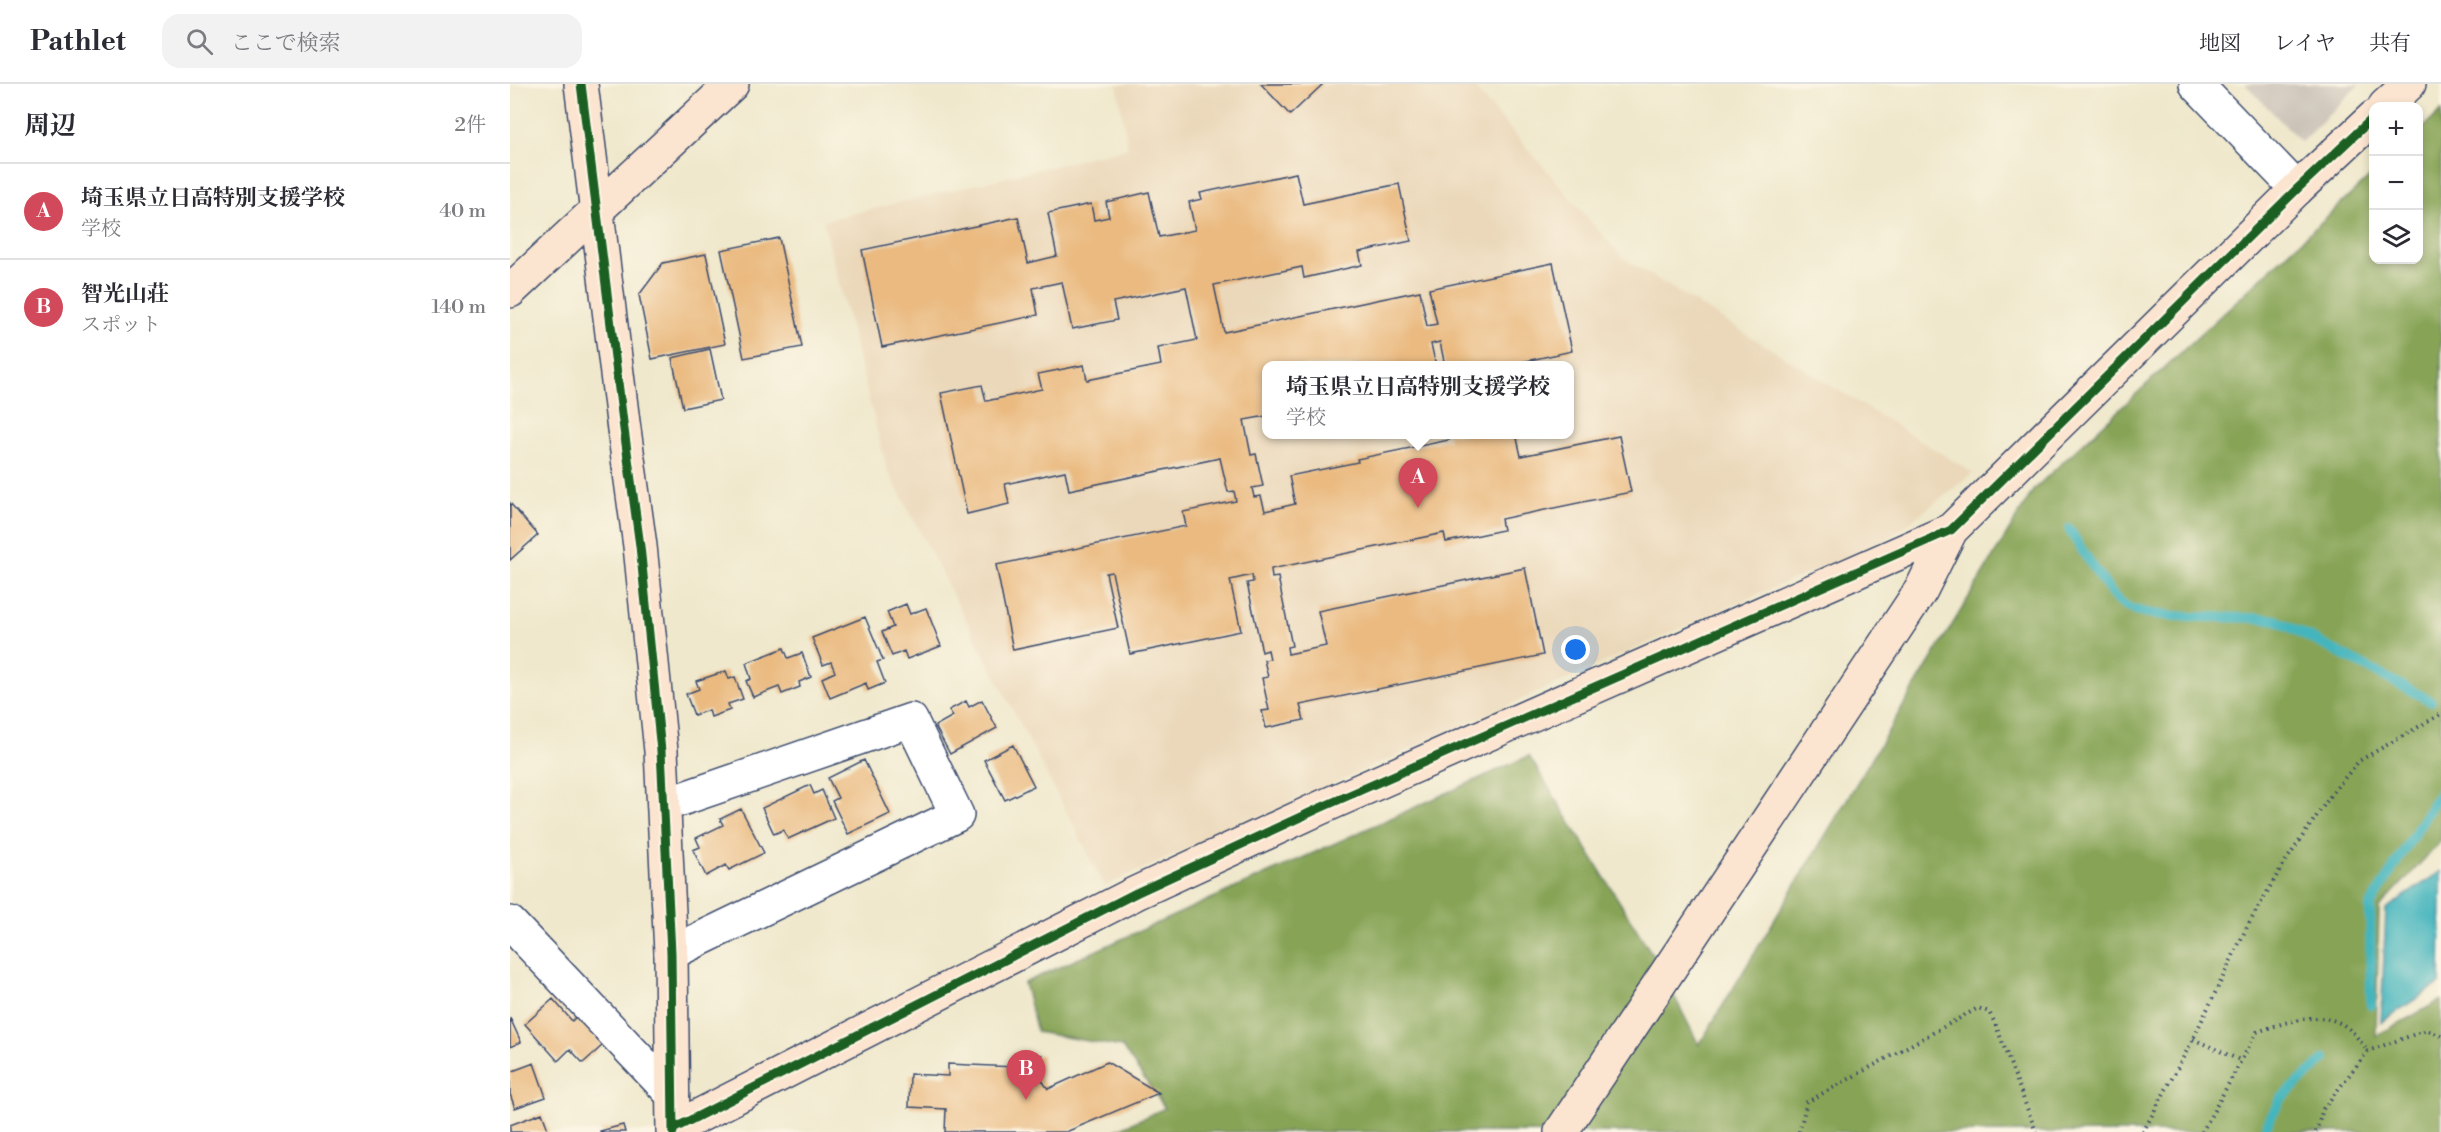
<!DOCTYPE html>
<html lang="ja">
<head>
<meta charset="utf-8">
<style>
	body { margin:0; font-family:"Libre Bodoni","Noto Serif JP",serif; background:#f2f2f3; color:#2b2b33 }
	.controls { position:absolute; right:18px; top:18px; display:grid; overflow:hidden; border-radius:12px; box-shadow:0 3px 9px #0003 }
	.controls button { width:54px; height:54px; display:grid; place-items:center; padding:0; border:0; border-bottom:2px solid #e1e1e2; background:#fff; color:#2b2b33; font:30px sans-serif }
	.you { position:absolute; left:1066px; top:566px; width:21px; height:21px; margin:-15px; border:4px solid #fff; border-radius:50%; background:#1a73e8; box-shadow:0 0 0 9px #1a73e833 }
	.badge { display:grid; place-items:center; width:39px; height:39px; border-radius:50%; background:#d1495b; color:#fff; font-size:20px; font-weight:700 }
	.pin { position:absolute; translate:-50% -50px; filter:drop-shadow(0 2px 3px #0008) }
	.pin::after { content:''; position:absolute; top:32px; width:21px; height:18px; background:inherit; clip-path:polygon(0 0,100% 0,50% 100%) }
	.popup { position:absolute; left:752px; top:277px; width:312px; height:78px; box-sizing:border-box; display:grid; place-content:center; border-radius:12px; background:#fff; filter:drop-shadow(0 2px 4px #0005); font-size:20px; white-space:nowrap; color:#7c7c81 }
	.popup b { font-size:22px; color:#2b2b33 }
	.popup::after { content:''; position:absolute; left:50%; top:100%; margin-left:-12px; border:12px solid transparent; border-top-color:#fff }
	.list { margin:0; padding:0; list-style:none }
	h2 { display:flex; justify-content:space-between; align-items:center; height:78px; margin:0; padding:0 24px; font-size:26px }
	h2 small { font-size:20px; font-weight:400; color:#7c7c81 }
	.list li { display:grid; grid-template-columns:39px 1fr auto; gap:18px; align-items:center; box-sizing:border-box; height:96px; padding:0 24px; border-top:2px solid #e1e1e2 }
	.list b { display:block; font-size:22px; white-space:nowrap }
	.list p { margin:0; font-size:20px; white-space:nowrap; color:#7c7c81 }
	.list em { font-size:20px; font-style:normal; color:#7c7c81 }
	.icon { flex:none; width:33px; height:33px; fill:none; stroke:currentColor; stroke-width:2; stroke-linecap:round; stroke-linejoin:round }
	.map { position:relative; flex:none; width:1931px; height:1048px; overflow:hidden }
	header { display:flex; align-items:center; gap:36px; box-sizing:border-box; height:84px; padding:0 30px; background:#fff; border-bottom:2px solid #e1e1e2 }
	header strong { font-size:28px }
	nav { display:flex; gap:33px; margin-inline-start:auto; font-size:21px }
	.search { width:420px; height:54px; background:#f2f2f3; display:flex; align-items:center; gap:15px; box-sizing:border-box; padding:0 21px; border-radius:18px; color:#7c7c81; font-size:22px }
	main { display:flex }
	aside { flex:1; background:#fff }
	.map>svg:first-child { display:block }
	.built { fill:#ebd8ba; fill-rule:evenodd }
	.industrial { fill:#cbc3b8 }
	.forest { fill:#87a456; stroke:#516a5a; stroke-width:1.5 }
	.water { fill:#45b5bd; stroke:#30728e; stroke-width:1.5 }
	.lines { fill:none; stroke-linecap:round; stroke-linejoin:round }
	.stream { stroke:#45b5bd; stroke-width:10 }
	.building { fill:#eaba80 }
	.street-casing { stroke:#3b4b6e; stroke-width:36 }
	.secondary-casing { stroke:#3b4b6e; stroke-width:36 }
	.path { stroke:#3b4b6e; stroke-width:4; stroke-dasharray:1.5 4.5; stroke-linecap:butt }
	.street { stroke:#fff; stroke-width:33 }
	.secondary { stroke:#fce5d0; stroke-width:33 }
	.cycleway-casing { stroke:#fcf5e5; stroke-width:13 }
	.cycleway { stroke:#1b5e20; stroke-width:9 }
</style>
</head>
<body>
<header>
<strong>Pathlet</strong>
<div class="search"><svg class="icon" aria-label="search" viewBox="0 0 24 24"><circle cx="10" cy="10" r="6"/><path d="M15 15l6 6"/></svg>ここで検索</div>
<nav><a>地図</a><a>レイヤ</a><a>共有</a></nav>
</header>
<main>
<aside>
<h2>周辺<small>2件</small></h2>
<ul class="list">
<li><span class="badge">A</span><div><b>埼玉県立日高特別支援学校</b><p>学校</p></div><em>40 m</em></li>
<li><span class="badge">B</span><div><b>智光山荘</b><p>スポット</p></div><em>140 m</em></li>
</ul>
</aside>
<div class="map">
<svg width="1931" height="1048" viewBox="0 0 1931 1048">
	<rect width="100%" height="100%" fill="#fcf5e5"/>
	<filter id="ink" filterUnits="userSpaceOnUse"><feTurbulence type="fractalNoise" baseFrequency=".0167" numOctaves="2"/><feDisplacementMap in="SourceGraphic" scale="12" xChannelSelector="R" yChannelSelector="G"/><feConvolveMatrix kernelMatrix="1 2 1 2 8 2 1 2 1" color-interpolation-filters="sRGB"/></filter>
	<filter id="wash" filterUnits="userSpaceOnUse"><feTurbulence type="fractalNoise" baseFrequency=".008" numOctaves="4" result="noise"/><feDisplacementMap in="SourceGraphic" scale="24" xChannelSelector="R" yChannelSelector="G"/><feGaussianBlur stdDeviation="1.35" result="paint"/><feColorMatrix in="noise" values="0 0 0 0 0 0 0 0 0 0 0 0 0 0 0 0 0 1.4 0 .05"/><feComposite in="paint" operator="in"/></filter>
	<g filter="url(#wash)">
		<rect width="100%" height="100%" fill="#efe8cc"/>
		<path class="built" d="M607 0H961L1113 174 1463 389 1373 459 1250 509 595 802 377 385 313 137 618 64ZM756 282H1060V350H756Z"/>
		<path class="industrial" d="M1735 0H1850L1791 58Z"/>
		<path class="forest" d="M1931 27V757L1869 824 1866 952 1931 916V1048H602L655 1024 612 963 527 948 514 899 1019 672 1147 878 1189 961 1524 405 1863 90 1864 176H1908L1909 48Z"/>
		<path class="water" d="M1931 787 1930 899 1871 938 1876 825Z"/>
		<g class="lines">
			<path class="stream" d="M1559 445C1569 461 1599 511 1612 520 1638 539 1728 530 1766 536L1921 617
				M1861 921 1860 822 1931 706
				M1753 1048 1771 1014 1815 975"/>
		</g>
		<g id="blocks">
			<path class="building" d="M751 0H813L780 31Z
				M786 89 793 120 889 100 901 157 849 168 852 181 794 194 792 183 704 201 714 248 910 207 917 242 927 240 919 205 1043 179 1062 267 993 282H935L930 258 921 260 926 282H756V332L734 336 741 371 746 370 753 402 742 404 744 413 751 412 755 427 785 420 779 392 848 378 847 375 939 356 938 350H1006L1011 372 1109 352 1121 408 991 435 993 446 936 458 934 449 761 485 762 494 768 493 782 562 777 563 778 570 816 562 808 527 1015 484 1033 571 790 621 794 636 756 644 752 627 759 626 752 594 758 593 754 576 760 575 758 566 752 568 737 499 743 498 742 491 720 496 731 547 620 570 602 488 596 489 608 544 503 566 486 481 676 442 673 428 726 417 724 407 718 408 710 374 559 406 555 387 495 400 499 420 457 430 431 309 472 301 476 317 532 305 528 290 574 281 577 296 651 281 648 264 687 256 676 203 603 218 607 236 562 245 552 198 523 204 528 231 372 263 352 166 508 133 518 179 547 172 538 129 581 120 584 136 599 133 596 118 639 108 649 153 685 146 679 118 692 115 690 109Z
				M269 154 292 263 234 274 211 166Z
				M196 170 215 260 142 275 129 211 153 179Z
				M200 265 211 316 173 324 162 274Z
				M0 419 28 451 0 476Z
				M396 520 400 530 416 524 431 562 397 575 394 567 382 572 372 548 383 543 377 528Z
				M355 533 373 576 367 578 375 599 358 606 356 599 320 614 312 594 325 588 321 578 313 581 302 554Z
				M274 564 278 574 292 569 301 593 289 598 290 603 272 610 269 603 243 613 236 597 241 595 236 579Z
				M216 587 219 595 225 593 233 615 218 620 220 626 201 633 199 626 184 631 176 610 189 605 186 597Z
				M472 616 487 644 440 670 425 642 443 632 439 626 456 617 459 623Z
				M503 661 524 702 495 716 474 676Z
				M354 676 380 730 338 750 322 717 328 714 318 694Z
				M300 701 304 710 312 706 324 734 278 755 273 746 264 750 252 724Z
				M231 725 254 769 219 786 216 781 196 792 183 766 190 763 186 754 213 741 210 735Z
				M43 915 62 937 67 932 93 961 73 979 60 965 48 977 15 940Z
				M0 934 11 958 0 963Z
				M506 971H532L531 995 538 1005 597 978 649 1009 556 1048H435L436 1025 399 1023 400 990 438 992V980L505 983Z
				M24 979 36 1013 5 1024 0 1010V988Z
				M32 1029 39 1048H0V1041Z
				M113 1041 115 1048H90V1047Z"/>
		</g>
	</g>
	<g filter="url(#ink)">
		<use href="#blocks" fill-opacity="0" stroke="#3b4b6e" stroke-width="1.5"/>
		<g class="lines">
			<g class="street-casing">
				<path id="street" d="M1686 0 1787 105
					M154 721 401 636 447 731 161 869
					M0 839 162 1010"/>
			</g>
			<g class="secondary-casing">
				<path id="secondary" d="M71 0 113 338 130 462 151 667 161 869 163 1048
					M1875 22 1899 0
					M0 207 222 0
					M163 1045 626 809 810 724 1441 446 1787 105 1864 33
					M1051 1048 1411 506 1441 446"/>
			</g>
			<path class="path" d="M1683 955 1732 977
				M1289 1048 1297 1018 1468 924 1479 928 1485 939 1526 1048
				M1633 1048 1680 961 1737 843 1771 784 1823 708 1849 677 1931 630
				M1692 1048 1747 948C1774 939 1813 923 1839 945 1846 951 1852 960 1858 967
				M1806 1048 1813 1025 1858 967 1917 946 1931 952"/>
			<use href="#street" class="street"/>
			<use href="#secondary" class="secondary"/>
			<g class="cycleway-casing">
				<path id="cycleway" d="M71 0 113 338 130 462 151 667 161 869 163 1048
					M163 1045 626 809 810 724 1441 446 1787 105 1864 33"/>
			</g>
			<use href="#cycleway" class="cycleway"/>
		</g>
	</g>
</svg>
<div class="controls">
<button>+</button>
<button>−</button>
<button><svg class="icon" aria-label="layers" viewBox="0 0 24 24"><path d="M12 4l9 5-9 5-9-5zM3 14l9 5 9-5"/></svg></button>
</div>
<div class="you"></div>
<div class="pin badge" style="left:908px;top:424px">A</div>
<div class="popup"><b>埼玉県立日高特別支援学校</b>学校</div>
<div class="pin badge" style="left:516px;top:1016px">B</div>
</div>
</main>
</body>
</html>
